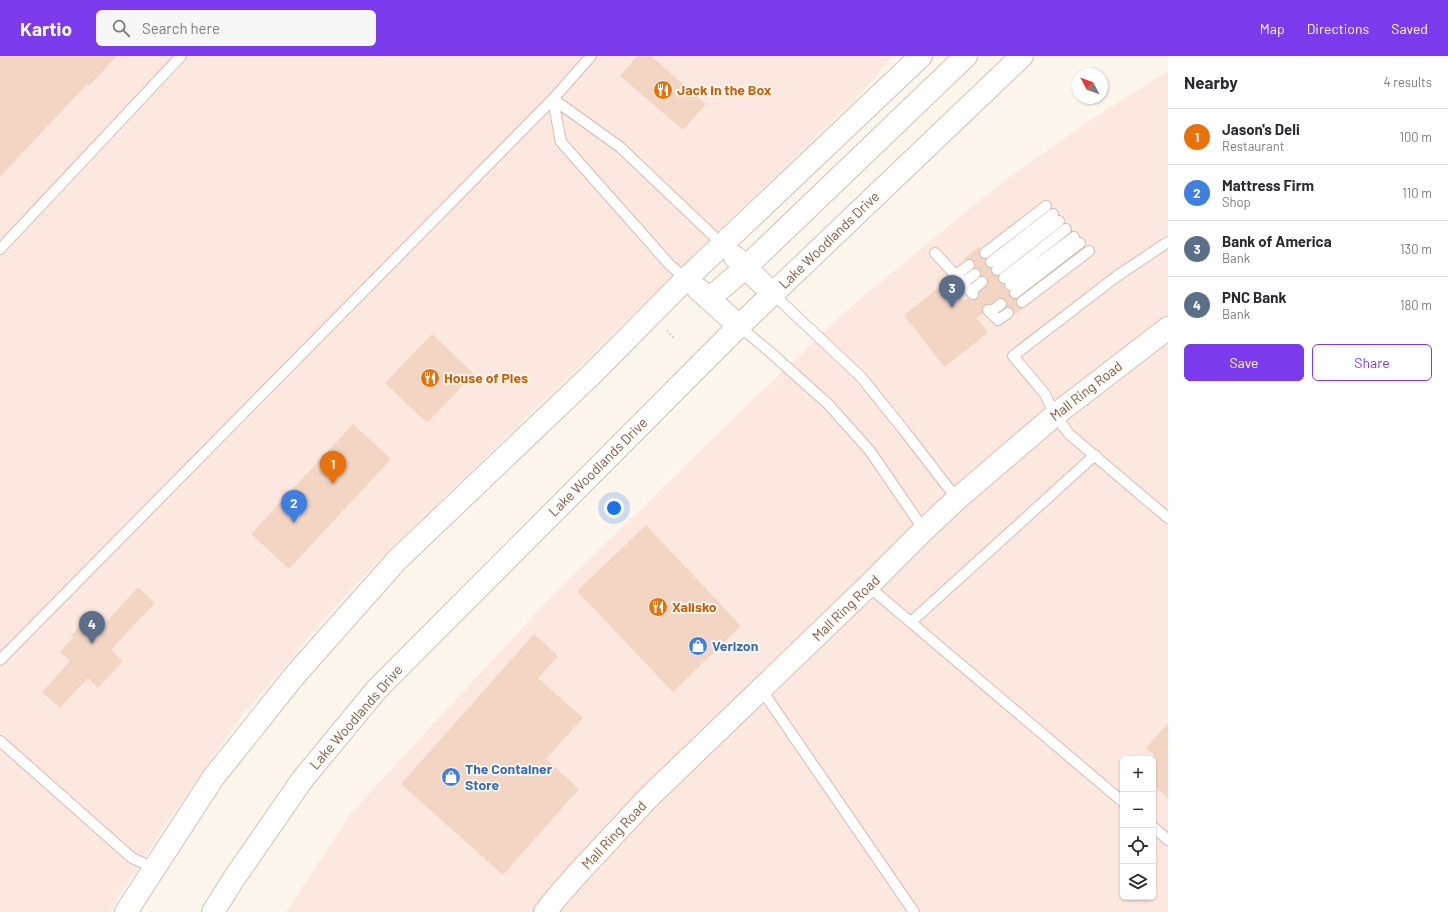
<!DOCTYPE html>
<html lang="en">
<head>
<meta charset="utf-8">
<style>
	body { margin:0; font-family:Barlow,sans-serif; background:#f7f7f7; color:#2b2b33 }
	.controls { position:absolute; right:12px; bottom:12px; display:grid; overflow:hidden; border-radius:6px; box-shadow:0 1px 3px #0004 }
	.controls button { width:36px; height:36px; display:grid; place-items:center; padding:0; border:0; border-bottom:1px solid #e1e1e2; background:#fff; color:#2b2b33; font:20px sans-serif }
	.compass { position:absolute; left:1072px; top:12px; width:36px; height:36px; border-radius:50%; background:#fff; box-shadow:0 1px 3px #0004; rotate:311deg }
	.you { position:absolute; left:614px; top:452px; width:14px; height:14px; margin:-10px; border:3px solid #fff; border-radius:50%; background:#1a73e8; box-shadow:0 0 0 6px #1a73e833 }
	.badge { display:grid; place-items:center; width:26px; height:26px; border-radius:50%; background:#7c3aed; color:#fff; font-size:13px; font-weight:700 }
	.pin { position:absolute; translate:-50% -33px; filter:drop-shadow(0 1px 2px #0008) }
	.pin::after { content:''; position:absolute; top:21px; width:14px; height:12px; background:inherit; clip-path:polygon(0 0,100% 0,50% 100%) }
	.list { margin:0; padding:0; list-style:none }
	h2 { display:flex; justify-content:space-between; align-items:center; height:52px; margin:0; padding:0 16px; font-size:17px }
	h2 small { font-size:13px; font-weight:400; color:#7c7c81 }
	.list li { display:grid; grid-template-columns:26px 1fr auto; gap:12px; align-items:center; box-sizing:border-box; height:56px; padding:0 16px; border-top:1px solid #e1e1e2 }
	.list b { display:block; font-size:15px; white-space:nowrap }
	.list p { margin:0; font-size:13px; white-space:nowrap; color:#7c7c81 }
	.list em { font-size:13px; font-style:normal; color:#7c7c81 }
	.actions { display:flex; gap:8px; padding:12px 16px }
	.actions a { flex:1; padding:9px 0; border:1px solid #7c3aed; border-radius:6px; text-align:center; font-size:14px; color:#7c3aed }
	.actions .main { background:#7c3aed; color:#fff }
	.icon { flex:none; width:22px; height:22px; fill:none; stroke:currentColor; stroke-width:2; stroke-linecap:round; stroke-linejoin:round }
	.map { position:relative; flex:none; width:1168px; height:856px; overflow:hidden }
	header { display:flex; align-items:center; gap:24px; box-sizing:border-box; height:56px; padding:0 20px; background:#7c3aed; color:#fff }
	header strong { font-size:19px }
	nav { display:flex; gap:22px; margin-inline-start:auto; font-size:14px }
	.search { width:280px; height:36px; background:#f7f7f7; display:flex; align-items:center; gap:10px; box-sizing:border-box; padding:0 14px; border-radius:6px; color:#7c7c81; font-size:15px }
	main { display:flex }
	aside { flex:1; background:#fff }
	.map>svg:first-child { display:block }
	.commercial { fill:#fde8e0; fill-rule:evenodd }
	.building { fill:#f3d5c3 }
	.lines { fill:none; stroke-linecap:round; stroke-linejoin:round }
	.lane-casing { stroke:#d1beb0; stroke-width:12 }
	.secondary-casing { stroke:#d6c0b0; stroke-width:24 }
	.path { stroke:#d9b8a5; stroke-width:2.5; stroke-dasharray:1 3; stroke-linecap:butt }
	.lane { stroke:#fff; stroke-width:10 }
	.secondary { stroke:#fff; stroke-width:22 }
	.labels { text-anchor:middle; stroke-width:3.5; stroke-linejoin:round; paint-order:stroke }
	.food-label { font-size:14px; font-weight:bold; fill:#c56008; stroke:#fffaf3; text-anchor:start }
	.street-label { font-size:14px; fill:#7a5c4d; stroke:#fffaf3 }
	.shop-label { font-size:14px; font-weight:bold; fill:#366cbe; stroke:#fffaf3; text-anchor:start }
</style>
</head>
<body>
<header>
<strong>Kartio</strong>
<div class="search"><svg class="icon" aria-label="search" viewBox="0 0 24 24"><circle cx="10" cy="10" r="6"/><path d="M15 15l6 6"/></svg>Search here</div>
<nav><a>Map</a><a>Directions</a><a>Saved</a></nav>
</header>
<main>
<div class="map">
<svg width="1168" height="856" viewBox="0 0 1168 856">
	<rect width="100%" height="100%" fill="#fdf6ec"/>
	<path class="commercial" d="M0 0H893L860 38 372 511 328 559 241 661 177 752 119 840 110 856H0Z
		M1168 15V856H286L352 756 550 542 747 349 853 249 995 132 1087 66ZM1123 703H1153V841H1123Z"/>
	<path class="building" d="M0 0H117L90 29 87 28 0 121Z
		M637 0H651L706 48 683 74 620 20Z
		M979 191 1026 250 1011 261 999 245 977 262 988 277 944 311 904 259 947 225 963 246 984 229 964 203Z
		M432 278 474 318 427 367 385 327Z
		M353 368 391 403 289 513 251 478Z
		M646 469 741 570 673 636 577 535Z
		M138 531 155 547 111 594 123 605 98 632 88 622 60 652 42 636 70 605 60 596 73 581 71 580 89 559 102 571Z
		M534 578 558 600 538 622 583 662 546 703 579 733 503 819 401 728Z
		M1168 667V742L1153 730V703H1150L1154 699 1146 692Z"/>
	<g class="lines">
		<g class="lane-casing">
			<path id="lane" d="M553 43 561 86 669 208 686 223
				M553 43 620 91 722 188
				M1168 186 1117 220 1013 300 1045 338 1055 359 1069 378 1168 462
				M0 193 181 0
				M935 197 973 238
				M985 197 1046 150
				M991 206 1053 158
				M997 214 1059 165
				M956 219 969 209
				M1004 222 1066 173
				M963 227 975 218
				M1010 229 1074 181
				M971 235 982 226
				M1015 237 1080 187
				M773 238 861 321 903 373 957 443
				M1022 246 1089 195
				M988 254 998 264 1008 257
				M990 256 1001 248
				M739 270 770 296 828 348 870 395 924 474
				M868 530 1123 746
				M911 566 1095 399
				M0 604 553 43 591 0
				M761 633 914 856
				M0 685 132 802 154 812
				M1153 771 1168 784"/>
		</g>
		<g class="secondary-casing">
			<path id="secondary" d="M735 201 773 238
				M698 233 739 270
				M709 243 746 211 966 0
				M126 856 213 722 295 619 397 504 592 318 686 223 921 0
				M213 856 233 824 302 724 377 633 739 270 1022 0
				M545 856 557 841 580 815 648 742 868 530 924 474 957 443 1055 359 1168 272"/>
		</g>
		<path class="path" d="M667 275 675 283"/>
		<use href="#lane" class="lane"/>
		<use href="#secondary" class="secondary"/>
	</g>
	<defs>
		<g id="restaurant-disc" transform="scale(1)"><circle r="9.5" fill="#e8710a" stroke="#fffaf3"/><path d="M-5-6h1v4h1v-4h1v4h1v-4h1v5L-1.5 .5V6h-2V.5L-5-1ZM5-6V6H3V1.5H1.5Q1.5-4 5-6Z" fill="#fff"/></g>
		<g id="shop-disc" transform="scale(1)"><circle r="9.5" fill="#3f7fe0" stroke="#fffaf3"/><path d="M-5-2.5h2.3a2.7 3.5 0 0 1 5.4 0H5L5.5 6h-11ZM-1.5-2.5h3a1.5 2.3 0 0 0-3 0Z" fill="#fff"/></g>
	</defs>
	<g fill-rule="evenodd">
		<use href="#restaurant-disc" x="663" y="34"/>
		<use href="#restaurant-disc" x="430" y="322"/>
		<use href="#restaurant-disc" x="658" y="551"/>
		<use href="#shop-disc" x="698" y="590"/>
		<use href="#shop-disc" x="451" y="721"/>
	</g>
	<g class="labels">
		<g class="food-label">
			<text x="677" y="39">Jack in the Box</text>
			<text x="444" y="327">House of Pies</text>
			<text x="672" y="556">Xalisko</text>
		</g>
		<g class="street-label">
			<text transform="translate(829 184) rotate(-44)" y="5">Lake Woodlands Drive</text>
			<text transform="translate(1086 335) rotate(-38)" y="5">Mall Ring Road</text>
			<text transform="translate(598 411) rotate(-45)" y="5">Lake Woodlands Drive</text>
			<text transform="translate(846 552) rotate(-44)" y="5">Mall Ring Road</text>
			<text transform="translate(356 661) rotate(-49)" y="5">Lake Woodlands Drive</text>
			<text transform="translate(614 779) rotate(-47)" y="5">Mall Ring Road</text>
		</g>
		<g class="shop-label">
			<text x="712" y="595">Verizon</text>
			<text x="465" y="718">The Container<tspan x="465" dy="16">Store</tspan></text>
		</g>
	</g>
</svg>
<div class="controls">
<button>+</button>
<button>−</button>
<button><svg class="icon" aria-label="locate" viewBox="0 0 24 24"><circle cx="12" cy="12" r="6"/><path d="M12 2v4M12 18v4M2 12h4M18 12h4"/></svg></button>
<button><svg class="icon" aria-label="layers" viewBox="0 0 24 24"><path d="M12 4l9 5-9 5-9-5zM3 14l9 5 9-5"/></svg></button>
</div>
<svg class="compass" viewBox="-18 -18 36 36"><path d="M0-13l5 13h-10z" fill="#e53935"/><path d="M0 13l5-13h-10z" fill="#7c7c81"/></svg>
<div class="you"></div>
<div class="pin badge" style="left:333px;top:428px;background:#e8710a">1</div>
<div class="pin badge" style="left:294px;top:467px;background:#3f7fe0">2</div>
<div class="pin badge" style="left:952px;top:252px;background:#5c6f8a">3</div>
<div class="pin badge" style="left:92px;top:588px;background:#5c6f8a">4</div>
</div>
<aside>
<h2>Nearby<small>4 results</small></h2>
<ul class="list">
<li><span class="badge" style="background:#e8710a">1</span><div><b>Jason's Deli</b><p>Restaurant</p></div><em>100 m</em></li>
<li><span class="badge" style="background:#3f7fe0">2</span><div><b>Mattress Firm</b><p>Shop</p></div><em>110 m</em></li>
<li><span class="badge" style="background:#5c6f8a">3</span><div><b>Bank of America</b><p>Bank</p></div><em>130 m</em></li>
<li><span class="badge" style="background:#5c6f8a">4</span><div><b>PNC Bank</b><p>Bank</p></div><em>180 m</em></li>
</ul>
<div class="actions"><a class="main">Save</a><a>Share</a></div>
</aside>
</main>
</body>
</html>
